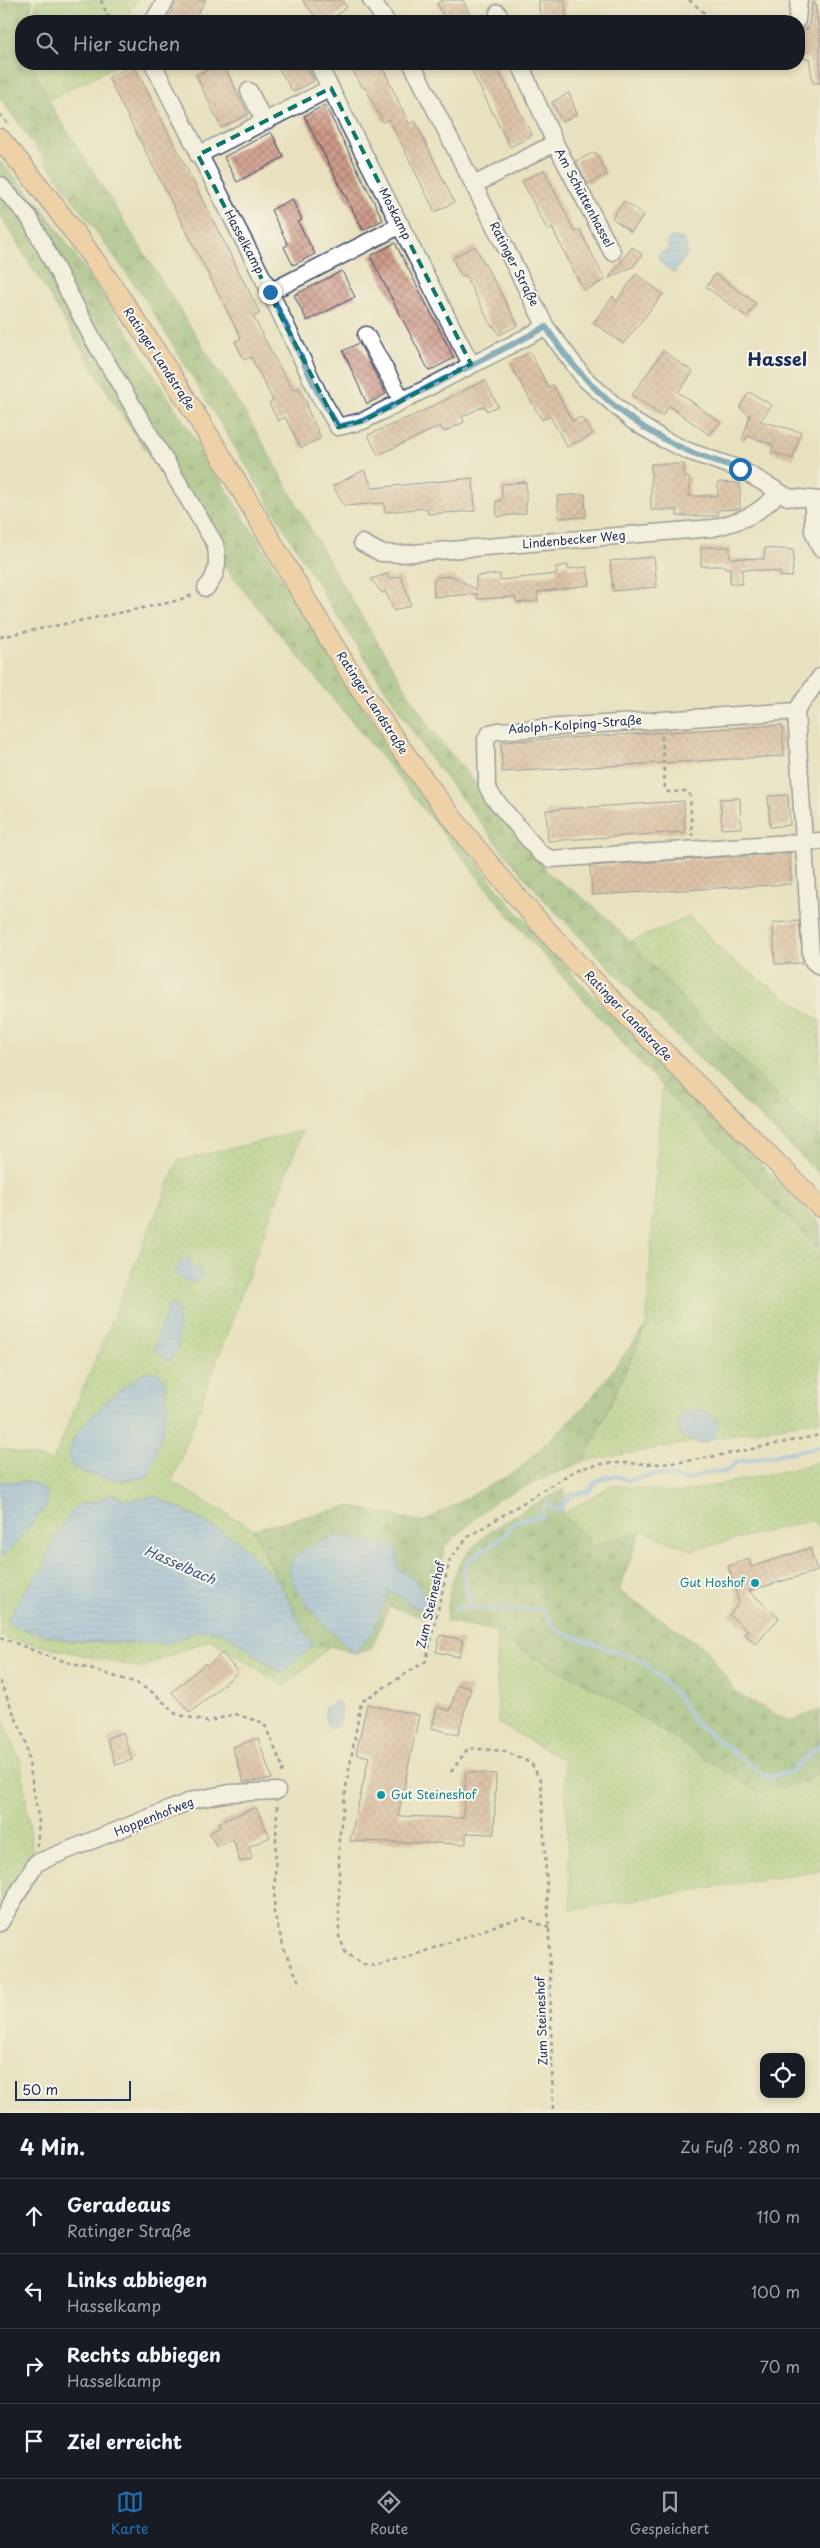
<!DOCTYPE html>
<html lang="de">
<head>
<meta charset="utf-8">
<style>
	body { margin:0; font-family:"Playpen Sans",sans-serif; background:#242831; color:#f1f3f6 }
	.controls { position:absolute; right:15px; bottom:15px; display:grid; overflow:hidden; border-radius:10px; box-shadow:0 2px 8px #0003 }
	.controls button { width:45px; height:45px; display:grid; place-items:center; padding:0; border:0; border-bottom:1px solid #363941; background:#171b24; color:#f1f3f6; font:25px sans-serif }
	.scale { position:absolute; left:15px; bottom:12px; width:116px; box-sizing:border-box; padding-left:5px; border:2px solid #1b2f5e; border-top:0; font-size:14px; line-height:18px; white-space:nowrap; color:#1b2f5e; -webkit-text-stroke:4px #fbf7ec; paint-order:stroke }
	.stop { position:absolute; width:15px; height:15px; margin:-11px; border:4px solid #1f6fb2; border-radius:50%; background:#fff }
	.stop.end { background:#1f6fb2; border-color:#fff; box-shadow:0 1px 5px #0008 }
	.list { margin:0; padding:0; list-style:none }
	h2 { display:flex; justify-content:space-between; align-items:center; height:65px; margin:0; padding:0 20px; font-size:21px }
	h2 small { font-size:16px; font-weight:400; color:#9ea1a6 }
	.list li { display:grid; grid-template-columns:32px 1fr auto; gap:15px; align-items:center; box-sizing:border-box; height:75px; padding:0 20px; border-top:1px solid #363941 }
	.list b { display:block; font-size:19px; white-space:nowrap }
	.list p { margin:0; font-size:16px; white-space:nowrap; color:#9ea1a6 }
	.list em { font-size:16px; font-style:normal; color:#9ea1a6 }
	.icon { flex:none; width:28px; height:28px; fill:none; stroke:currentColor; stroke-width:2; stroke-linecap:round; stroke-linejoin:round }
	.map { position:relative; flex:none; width:820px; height:2113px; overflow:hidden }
	.search { position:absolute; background:#171b24; box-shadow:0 2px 8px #0003; left:15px; right:15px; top:15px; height:55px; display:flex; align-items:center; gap:12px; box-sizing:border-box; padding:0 18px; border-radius:20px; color:#9ea1a6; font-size:19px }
	.sheet { height:365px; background:#171b24 }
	nav { display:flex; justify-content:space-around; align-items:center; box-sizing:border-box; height:70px; border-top:1px solid #363941; background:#171b24; font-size:14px; color:#9ea1a6 }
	nav a { display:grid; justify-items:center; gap:2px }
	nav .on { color:#1f6fb2 }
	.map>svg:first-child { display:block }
	.grass { fill:url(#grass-dots); stroke:#5c7d6b; fill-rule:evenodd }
	.forest { fill:url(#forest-firs); stroke:#4c6f63; fill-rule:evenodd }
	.park { fill:url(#park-tufts); stroke:#5c7d6b }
	.water { fill:url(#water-rules); stroke:#4e71a6 }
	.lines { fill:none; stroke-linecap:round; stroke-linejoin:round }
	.stream { stroke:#80b3ed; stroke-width:4.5 }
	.building { fill:url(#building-cross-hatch) }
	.minor-casing { stroke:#3a4a6d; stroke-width:19 }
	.major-casing { stroke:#3a4a6d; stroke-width:22 }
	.path { stroke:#3a4a6d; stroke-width:2.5; stroke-dasharray:4 4; stroke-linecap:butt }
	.minor { stroke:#fff; stroke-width:16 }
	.major { stroke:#f9bc8a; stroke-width:20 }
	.route { stroke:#1f6fb2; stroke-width:6 }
	.marked { fill:none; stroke:#0f766e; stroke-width:4; stroke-dasharray:10 6; stroke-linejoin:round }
	.culture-dot { fill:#0f9aa8; stroke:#fbf7ec; stroke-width:2 }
	.labels { text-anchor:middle; stroke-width:4; stroke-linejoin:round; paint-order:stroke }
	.street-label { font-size:12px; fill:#1b2f5e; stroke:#fbf7ec }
	.culture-label { font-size:12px; fill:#0d838f; stroke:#fbf7ec; text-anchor:end }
	.water-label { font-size:14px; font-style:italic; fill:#395789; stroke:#fbf7ec }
	.district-label { font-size:18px; font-weight:bold; fill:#1b2f5e; stroke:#fbf7ec }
</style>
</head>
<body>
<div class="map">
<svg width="820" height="2113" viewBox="0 0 820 2113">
	<defs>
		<pattern id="grass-dots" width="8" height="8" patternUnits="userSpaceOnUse" patternTransform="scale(1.25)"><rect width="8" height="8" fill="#9dcb78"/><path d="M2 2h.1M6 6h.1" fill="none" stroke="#7fa566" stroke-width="1.8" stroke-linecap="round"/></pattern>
		<pattern id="forest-firs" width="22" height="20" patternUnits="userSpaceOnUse" patternTransform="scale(1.25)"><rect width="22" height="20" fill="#7eaf68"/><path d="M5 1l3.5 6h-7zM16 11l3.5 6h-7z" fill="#668f59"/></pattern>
		<pattern id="park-tufts" width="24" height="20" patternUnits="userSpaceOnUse" patternTransform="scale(1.25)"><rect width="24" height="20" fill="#9dcb78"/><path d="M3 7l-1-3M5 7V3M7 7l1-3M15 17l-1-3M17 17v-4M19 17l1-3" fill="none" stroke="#7fa566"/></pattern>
		<pattern id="water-rules" width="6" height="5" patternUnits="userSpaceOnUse" patternTransform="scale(1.25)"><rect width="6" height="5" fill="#80b3ed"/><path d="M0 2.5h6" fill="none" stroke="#6892c3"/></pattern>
		<pattern id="building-cross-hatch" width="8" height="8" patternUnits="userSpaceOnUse" patternTransform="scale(1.25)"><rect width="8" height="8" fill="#cf9b89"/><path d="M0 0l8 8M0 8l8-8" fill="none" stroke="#a77f73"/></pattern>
	</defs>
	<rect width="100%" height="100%" fill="#fbf7ec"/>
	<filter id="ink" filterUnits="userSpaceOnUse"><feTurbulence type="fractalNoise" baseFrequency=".02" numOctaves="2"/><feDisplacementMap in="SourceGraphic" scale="10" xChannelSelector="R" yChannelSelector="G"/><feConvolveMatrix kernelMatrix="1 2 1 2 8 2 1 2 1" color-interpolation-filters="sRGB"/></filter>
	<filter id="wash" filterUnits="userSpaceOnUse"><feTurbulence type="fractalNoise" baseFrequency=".0096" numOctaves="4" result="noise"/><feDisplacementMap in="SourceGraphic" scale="20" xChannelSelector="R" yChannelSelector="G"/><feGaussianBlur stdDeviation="1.12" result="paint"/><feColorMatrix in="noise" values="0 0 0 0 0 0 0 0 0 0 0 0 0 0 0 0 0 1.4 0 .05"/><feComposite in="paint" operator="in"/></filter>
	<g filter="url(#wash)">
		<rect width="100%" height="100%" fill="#e8e1bf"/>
		<path class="grass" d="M690 917 729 958 820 1021V1137L739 1058 629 942Z
			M662 1087 820 1250V1420L584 1461 646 1326Z
			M302 1131 172 1482 253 1529 278 1582 235 1539 182 1509 155 1496 125 1501 113 1494 94 1502 77 1505 50 1543 45 1566 28 1586 7 1620 34 1634 71 1641 165 1644 197 1631 223 1632 282 1673 312 1646H330L285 1686 210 1639 141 1668 0 1637V1554L5 1556 46 1506V1491L30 1482H0V1448L53 1461 178 1161ZM181 1260H191L190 1267 199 1268 202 1274 199 1281C188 1286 181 1277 174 1270L178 1268ZM169 1307 179 1311C180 1323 175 1336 178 1348L171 1360 162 1357C154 1341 164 1321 169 1307ZM145 1372 130 1481 86 1474 71 1465 73 1439 112 1395Z
			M820 1460V1531L813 1520 692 1550 641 1531 594 1546 562 1515 612 1485 679 1493 807 1466Z
			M496 1637 605 1694 805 1782 820 1772V1870L571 1910 564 1760 498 1723Z
			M0 1712 21 1763 35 1869 0 1927Z"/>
		<path class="forest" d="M0 0H32L30 21H21V64H33L54 110 255 429 334 571 430 728 552 877C602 905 641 954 680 996 726 1044 773 1091 820 1137V1175L671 1031 546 902 508 858 428 755 331 606 145 299 0 98Z
			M0 161 42 207 121 322 358 699 441 818 511 905 586 989 820 1224V1250L662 1087 513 921 392 770 234 579 117 408 0 214Z
			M646 1326 584 1461 497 1499 445 1546 431 1619 389 1607 371 1649 355 1654 330 1646H312L253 1529 350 1506 423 1522 518 1470 586 1405ZM333 1537H349L396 1547 398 1569 416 1582V1608L400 1595 389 1592 372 1633 357 1652H352L342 1641 297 1554Z
			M565 1489 562 1515 594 1546 641 1531 619 1591 706 1649 737 1694 789 1721 820 1710V1772L805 1782 758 1792 605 1694 496 1637V1631L446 1621C448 1607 449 1592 453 1579 467 1535 527 1508 565 1489Z"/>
		<path class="park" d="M37 0H137L124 21H32Z
			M37 64H119L51 99Z"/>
		<path class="water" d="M671 236 684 239 688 253 674 273 661 263 658 258 660 252 669 251 667 243Z
			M190 1258V1267L199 1268 202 1274 199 1281C190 1285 178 1279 174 1270L178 1268 181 1260Z
			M173 1305 177 1306 179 1311 178 1348 171 1360H167L155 1350 158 1334 169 1306Z
			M145 1372H156L164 1378C172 1418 160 1440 148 1477 124 1484 92 1478 71 1465 59 1433 122 1389 145 1372Z
			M685 1410 706 1411 718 1420V1429L711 1440 700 1444 681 1436 677 1423Z
			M0 1482H30L46 1491V1506L5 1556 0 1554Z
			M113 1494 125 1501 155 1496 236 1539 278 1582 312 1646 282 1674 223 1632 197 1631 166 1644 71 1641 12 1626 7 1620 28 1586 45 1566 50 1543 77 1505 94 1502Z
			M333 1537H349L397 1547 398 1569 416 1582 430 1607 416 1608 400 1595 389 1592 372 1633 356 1652H352C337 1634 267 1578 298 1554 307 1546 322 1542 333 1537Z
			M337 1701 341 1704 342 1715 339 1725 331 1729 325 1721V1707Z"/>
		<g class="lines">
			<path class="stream" d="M454 1607H467L470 1601C456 1553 468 1564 500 1539 506 1535 511 1527 515 1521L542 1517 543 1510 548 1502 555 1510 560 1509 570 1495 588 1492C597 1478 612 1471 628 1481L655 1474 687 1480 709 1472H725L737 1462 820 1447
				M467 1607 493 1610 541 1609 558 1631 643 1661 675 1693 694 1722 767 1778 790 1772 820 1745"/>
		</g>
		<g id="blocks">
			<path class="building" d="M179 0H206L193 21H166Z
				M302 0H341L347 7 330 21H319Z
				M444 0H463L473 21H446L437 3Z
				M539 0H565L566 21H540Z
				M812 3H815L820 38V83H813L809 58 799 59V30L808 29Z
				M219 64H223L248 114 221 128 196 75Z
				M276 64H305L314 81 293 92Z
				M359 64H381L409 124 415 121 454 202 435 212 389 119 383 122 365 87 363 88 351 68Z
				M468 64H495L532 135 510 147Z
				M134 65 260 313 253 316 275 359 293 390 298 387 308 405 306 406 321 438 301 448 285 417 278 421 269 403 273 400 251 357 244 360 235 341 241 338 108 78Z
				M569 93 577 114 562 122 552 102Z
				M325 105 383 220 363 230 304 116Z
				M271 132 284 157 237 182 224 157Z
				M595 152 607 174 588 184 576 161Z
				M544 170 575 232 580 230 605 280 584 291 552 228 548 231 522 181Z
				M292 199 302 220 298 222 315 254 293 265 284 247 288 245 271 210Z
				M624 201 644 215 631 232 612 218Z
				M395 243 454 358 429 371 370 256Z
				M475 246 518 325 499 335 494 326 492 327 465 275 461 276 452 258Z
				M632 247 642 254 634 266 609 278Z
				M342 271 355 297 307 321 294 295Z
				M636 274 663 294 623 344 594 323 613 296 616 302Z
				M715 274 756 303 747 317 706 287Z
				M359 343 386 394 367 404 343 351Z
				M663 351 693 372 678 392 720 422 710 435 669 406 662 416 632 395Z
				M530 352 548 387 553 385 572 421 581 417 593 434 567 447 550 416 542 420 509 363Z
				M485 380 498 406 487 411 484 406 462 417 464 422 444 432 440 426 378 455 368 435 419 413Z
				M749 392 772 405 760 421 801 432 793 459 771 452 773 445 748 436 744 441 742 440 750 416 740 407Z
				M651 464H684V477L690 478 689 496H718V482L740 483V509L718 510V516H677V510H651Z
				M364 470 373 488 473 478 475 511 428 514 427 508 385 512 384 503 344 506 333 486Z
				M526 482V513L497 517 496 501H500L502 497 501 484Z
				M585 494 586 517 559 518 557 496Z
				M701 547H730V558L764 559 765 548 794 550 792 577 780 576V572L742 569V584H730V568H725V566H701Z
				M654 557 657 587 613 591 610 561Z
				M568 565V569L587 567 590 585 537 592 538 601 516 603 515 597 477 599V594L434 597 433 581 438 577 453 576 476 590V576L500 574V580L557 574 556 567Z
				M387 574 389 579 401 576 411 605 394 611 386 592 382 593 371 579Z
				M782 725 784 756 502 772 501 742Z
				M788 795 790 825 770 827 768 796Z
				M740 798 741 828 722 829 720 799Z
				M684 801 685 832 548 841 546 810Z
				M790 853 791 884 592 895 590 866Z
				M799 921 803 963 775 964 773 923Z
				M810 1548 817 1571 749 1591 779 1618 756 1644 744 1634 748 1631 729 1615 739 1603 728 1566 749 1559 751 1567Z
				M440 1635 463 1640 459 1657 436 1652Z
				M222 1653 238 1672 190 1713 172 1692 206 1663 208 1666Z
				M457 1685 471 1688 458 1735 432 1728 437 1707 450 1711Z
				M367 1704 419 1715 398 1816 463 1818 466 1772 496 1774 494 1834 466 1833V1844L350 1841 369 1757 356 1754Z
				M123 1732 132 1760 116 1765 107 1738Z
				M258 1738 272 1779 244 1782 232 1747Z
				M256 1807 270 1837 249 1847 252 1859 240 1862 233 1839 217 1847 209 1833 220 1827 218 1823Z"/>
		</g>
	</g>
	<g filter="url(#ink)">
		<use href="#blocks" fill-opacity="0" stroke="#3a4a6d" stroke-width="1"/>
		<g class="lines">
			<g class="minor-casing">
				<path id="minor" d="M371 0 386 21
					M498 13 501 21
					M797 20 799 0
					M153 21 166 0
					M153 64 270 292 319 395 338 427 363 421 546 327
					M318 64 471 364
					M412 64 546 327 585 379 633 421 663 439 688 451 740 469 788 497 820 500
					M520 64 555 143 612 252
					M249 91 264 121
					M198 155 331 88
					M0 185 29 217 94 341 215 544C219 561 218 575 206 588
					M474 185 555 143
					M270 292 401 225
					M366 335 402 400
					M813 500V531L820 548
					M362 543 381 553 401 554 713 528C745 520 755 516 779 493
					M796 711 498 731 490 733 486 739 487 786 492 796 540 853 551 859 804 842 796 711 820 677
					M820 841 804 842 811 955 813 961 820 967
					M0 1923 36 1863 193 1800 230 1793 277 1791"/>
			</g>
			<g class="major-casing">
				<path id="major" d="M0 139C78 229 145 332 207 433 276 545 337 662 415 768 473 849 539 925 608 996 677 1068 751 1135 820 1207"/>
			</g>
			<path class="path" d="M101 0 107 15 115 21
				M689 0 711 18 721 21
				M0 114 7 123
				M0 637 172 602 194 595
				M662 736 665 790 668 792 687 791 690 795 692 836
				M0 1637 50 1657 137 1683 155 1694 176 1714 207 1722 235 1714 264 1723 283 1768 281 1776
				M0 1681 25 1740 39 1822 37 1846
				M451 1772 468 1748 504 1751 531 1763 541 1781 549 1928 553 2113
				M277 1806 274 1912 284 1949 300 1984
				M549 1928 524 1918 503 1923 406 1958 375 1966 363 1964 346 1953 339 1936V1839L346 1787 361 1702 426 1661 450 1559 468 1537 574 1471C614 1456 640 1468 680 1462 727 1455 774 1444 820 1435"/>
			<use href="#minor" class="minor"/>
			<use href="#major" class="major"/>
		</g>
	</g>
	<g class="lines" filter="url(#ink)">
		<path class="route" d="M270 292 319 395 338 427 363 421 546 327C580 381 627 424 686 450 703 458 722 462 740 469"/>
	</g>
	<path d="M0 0H820V2113H0ZM331 88 471 364 363 421 338 427 198 155Z" fill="#e8e1bf" fill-opacity=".55" fill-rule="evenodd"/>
	<path class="marked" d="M331 88 471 364 363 421 338 427 198 155Z"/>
	<g class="culture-dot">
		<circle cx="755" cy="1583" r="5"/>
		<circle cx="381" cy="1795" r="5"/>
	</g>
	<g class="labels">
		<g class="street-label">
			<text transform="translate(584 198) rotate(62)" y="4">Am Schüttenhassel</text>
			<text transform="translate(395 214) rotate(63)" y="4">Moskamp</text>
			<text transform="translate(244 242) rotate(62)" y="4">Hasselkamp</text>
			<text transform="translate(514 264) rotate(63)" y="4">Ratinger Straße</text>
			<text transform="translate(159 359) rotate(57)" y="4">Ratinger Landstraße</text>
			<text transform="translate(574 540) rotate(-5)" y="4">Lindenbecker Weg</text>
			<text transform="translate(372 703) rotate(57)" y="4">Ratinger Landstraße</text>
			<text transform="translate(575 725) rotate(-4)" y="4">Adolph-Kolping-Straße</text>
			<text transform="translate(628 1016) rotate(46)" y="4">Ratinger Landstraße</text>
			<text transform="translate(431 1605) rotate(-77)" y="4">Zum Steineshof</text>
			<text transform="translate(154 1817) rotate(-22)" y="4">Hoppenhofweg</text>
			<text transform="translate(542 2021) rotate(-92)" y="4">Zum Steineshof</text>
		</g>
		<g class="culture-label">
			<text x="745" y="1587">Gut Hoshof</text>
			<text x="391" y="1799" text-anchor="start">Gut Steineshof</text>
		</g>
		<g class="water-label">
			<text transform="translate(180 1565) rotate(24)" y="5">Hasselbach</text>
		</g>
		<g class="district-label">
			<text x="777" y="366">Hassel</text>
		</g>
	</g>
</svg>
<div class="controls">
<button><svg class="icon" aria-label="locate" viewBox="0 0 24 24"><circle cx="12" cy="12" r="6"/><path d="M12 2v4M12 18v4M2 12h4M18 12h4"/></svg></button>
</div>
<div class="scale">50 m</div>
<div class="stop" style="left:740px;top:469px"></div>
<div class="stop end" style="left:270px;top:292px"></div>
<div class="search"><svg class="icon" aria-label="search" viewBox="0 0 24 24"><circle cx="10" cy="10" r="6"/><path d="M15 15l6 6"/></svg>Hier suchen</div>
</div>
<section class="sheet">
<h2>4 Min.<small>Zu Fuß · 280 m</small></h2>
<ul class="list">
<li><svg class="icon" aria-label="ahead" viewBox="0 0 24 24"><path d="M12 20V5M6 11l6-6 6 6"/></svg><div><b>Geradeaus</b><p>Ratinger Straße</p></div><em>110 m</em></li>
<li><svg class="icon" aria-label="left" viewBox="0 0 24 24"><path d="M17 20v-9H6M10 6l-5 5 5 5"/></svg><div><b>Links abbiegen</b><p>Hasselkamp</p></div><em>100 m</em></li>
<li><svg class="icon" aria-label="right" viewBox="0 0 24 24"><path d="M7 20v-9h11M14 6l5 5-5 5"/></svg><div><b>Rechts abbiegen</b><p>Hasselkamp</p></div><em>70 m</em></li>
<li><svg class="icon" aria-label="arrive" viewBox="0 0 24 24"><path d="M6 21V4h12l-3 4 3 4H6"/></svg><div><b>Ziel erreicht</b></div></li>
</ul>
</section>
<nav>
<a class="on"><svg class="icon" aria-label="map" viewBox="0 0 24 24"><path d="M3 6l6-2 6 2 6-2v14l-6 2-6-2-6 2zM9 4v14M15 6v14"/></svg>Karte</a>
<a><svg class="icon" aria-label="directions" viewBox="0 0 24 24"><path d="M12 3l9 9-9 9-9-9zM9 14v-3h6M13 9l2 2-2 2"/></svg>Route</a>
<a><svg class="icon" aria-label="saved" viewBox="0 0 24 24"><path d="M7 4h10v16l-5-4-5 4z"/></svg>Gespeichert</a>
</nav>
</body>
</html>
